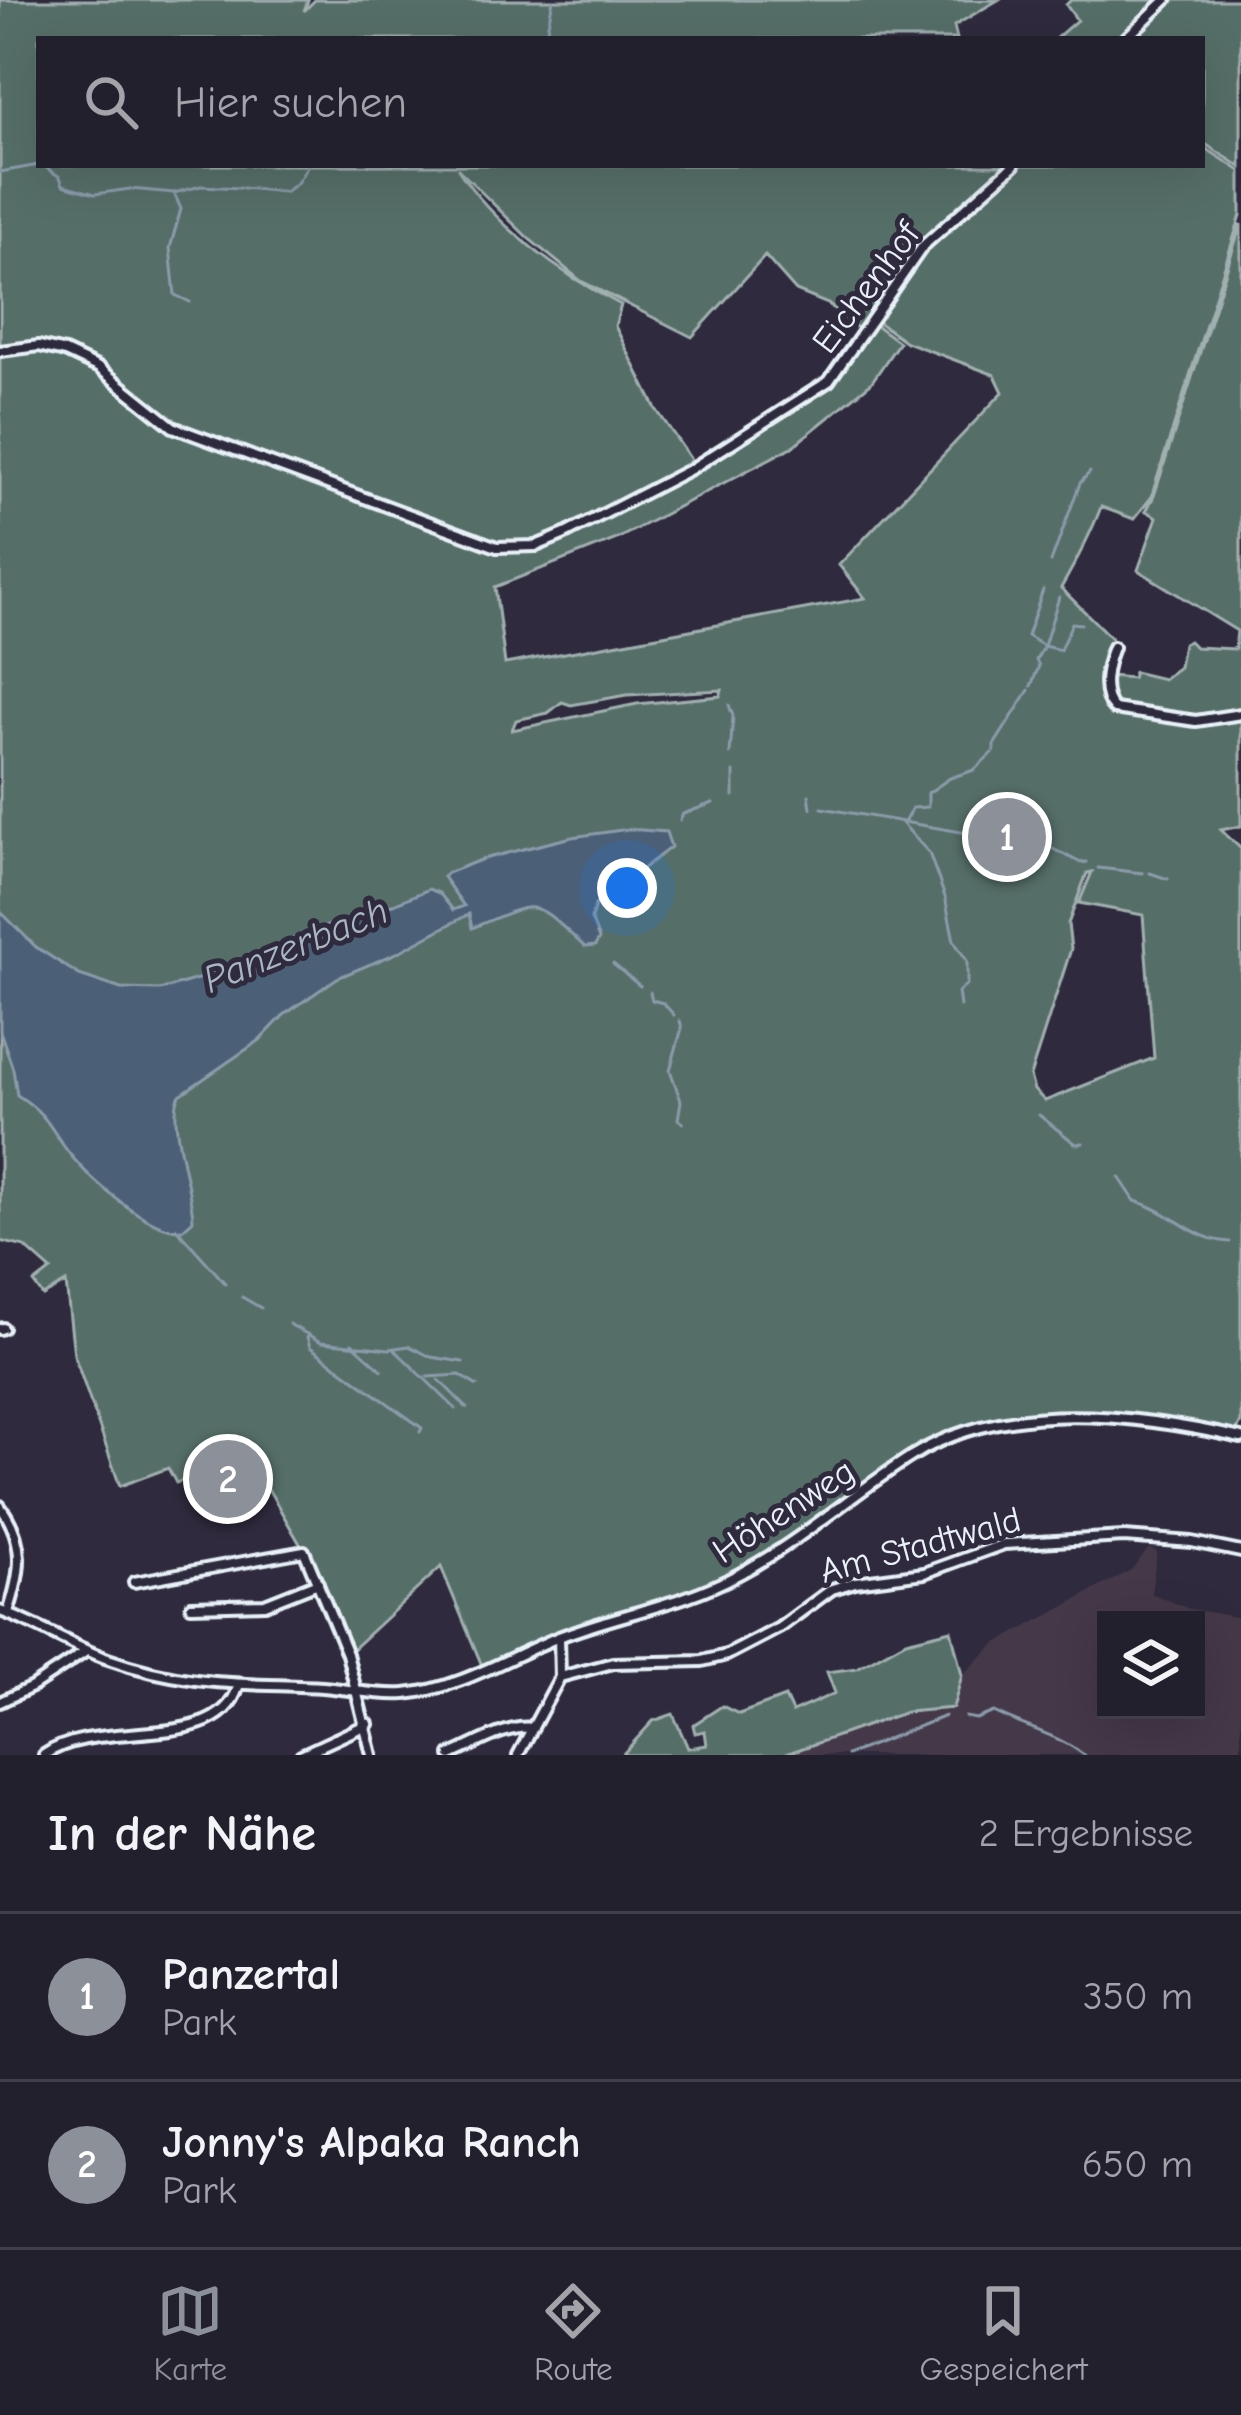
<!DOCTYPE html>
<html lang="de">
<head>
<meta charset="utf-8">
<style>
	body { margin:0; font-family:"Comic Neue",sans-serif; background:#2b2836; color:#f1f3f6 }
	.controls { position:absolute; right:36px; bottom:36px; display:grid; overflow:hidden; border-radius:0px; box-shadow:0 12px 48px #0002 }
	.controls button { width:108px; height:108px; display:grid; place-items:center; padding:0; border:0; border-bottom:3px solid #403e4a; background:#23202e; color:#f1f3f6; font:60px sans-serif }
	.you { position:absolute; left:627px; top:888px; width:42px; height:42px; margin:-30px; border:9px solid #fff; border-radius:50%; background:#1a73e8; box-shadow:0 0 0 18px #1a73e833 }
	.badge { display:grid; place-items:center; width:78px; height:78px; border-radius:50%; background:#8c9099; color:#fff; font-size:39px; font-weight:700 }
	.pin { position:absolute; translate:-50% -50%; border:6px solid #fff; box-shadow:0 3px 12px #0006 }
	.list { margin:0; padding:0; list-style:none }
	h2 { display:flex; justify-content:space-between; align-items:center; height:156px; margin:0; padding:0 48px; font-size:51px }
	h2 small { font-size:39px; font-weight:400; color:#a3a3aa }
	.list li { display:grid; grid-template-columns:78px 1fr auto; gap:36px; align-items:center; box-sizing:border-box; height:168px; padding:0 48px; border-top:3px solid #403e4a }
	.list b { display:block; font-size:45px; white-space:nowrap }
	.list p { margin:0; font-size:39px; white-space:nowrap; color:#a3a3aa }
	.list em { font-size:39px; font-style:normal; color:#a3a3aa }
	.icon { flex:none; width:66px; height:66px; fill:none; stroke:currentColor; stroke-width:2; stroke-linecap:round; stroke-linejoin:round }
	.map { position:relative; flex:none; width:1241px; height:1755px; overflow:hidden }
	.search { position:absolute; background:#23202e; box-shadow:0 12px 48px #0002; left:36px; right:36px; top:36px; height:132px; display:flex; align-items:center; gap:30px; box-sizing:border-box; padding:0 42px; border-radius:0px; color:#a3a3aa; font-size:45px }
	.sheet { height:492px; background:#23202e }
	nav { display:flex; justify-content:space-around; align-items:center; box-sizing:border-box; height:168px; border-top:3px solid #403e4a; background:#23202e; font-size:33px; color:#a3a3aa }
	nav a { display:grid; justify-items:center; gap:6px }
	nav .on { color:#8c9099 }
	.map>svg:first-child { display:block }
	.built { fill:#443949; fill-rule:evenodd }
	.green { fill:#576e68; stroke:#a0b0b0; stroke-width:3; fill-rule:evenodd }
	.water { fill:#4b6176; stroke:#8a9baa; stroke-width:3 }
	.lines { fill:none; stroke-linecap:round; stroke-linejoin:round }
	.stream { stroke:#8a9baa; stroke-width:3 }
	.minor-casing { stroke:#e8f1f8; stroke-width:16 }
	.minor { stroke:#2f2a3d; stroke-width:8 }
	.labels { text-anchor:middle; stroke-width:10; stroke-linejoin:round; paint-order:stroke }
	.street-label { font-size:36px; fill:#e8f1f8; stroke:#2f2a3d }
	.water-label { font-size:39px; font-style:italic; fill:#a9b7c4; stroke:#2f2a3d }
</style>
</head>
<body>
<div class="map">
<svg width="1241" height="1755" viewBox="0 0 1241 1755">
	<rect width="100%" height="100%" fill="#2f2a3d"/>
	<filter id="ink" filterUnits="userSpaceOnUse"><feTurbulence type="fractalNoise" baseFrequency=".00833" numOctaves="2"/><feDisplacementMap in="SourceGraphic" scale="24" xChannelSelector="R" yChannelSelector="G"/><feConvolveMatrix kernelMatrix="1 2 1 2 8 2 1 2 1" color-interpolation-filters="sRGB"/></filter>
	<g filter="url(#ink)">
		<path class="built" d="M1149 1548 1157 1552 1151 1593 1190 1609 1241 1618V1755H783L906 1712 953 1708 962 1675 995 1644 1131 1570ZM1106 1620H1196V1710H1106Z"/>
		<path class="green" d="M0 0H308L304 11 315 0H998L954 26 957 39H39V165H1010L919 247 861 331 828 304 796 291 765 256 692 337 581 281 528 238 457 168C495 226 560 274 621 305L615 326 656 409 694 464 559 535 524 545H496L498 550 546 545 685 475 822 389 843 368 873 323 899 342 871 383 792 447 617 539 495 587 505 664 865 598 839 565 1003 392 995 375 906 342 875 320 927 245 1017 165H1202V146L1241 171V215L1151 498 1134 519 1101 507C1090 536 1076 562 1061 588L1111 638 1113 647C1103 665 1100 687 1104 708L1125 713 1113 704 1108 676 1132 678 1134 672 1163 679 1179 667 1183 644 1189 641 1195 647 1235 649 1237 631 1138 570 1157 517 1146 511 1154 496 1241 224V712L1207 721 1241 716V826L1221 830 1241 849V1422L1234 1437C1130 1416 1010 1399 913 1456 850 1493 797 1545 731 1578 682 1603 629 1615 576 1631 544 1641 513 1655 483 1668L441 1567 347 1654 304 1551 240 1440 264 1488 231 1502 191 1512 185 1489 198 1484 195 1476 176 1483 168 1468 120 1486 74 1355 66 1283 43 1296 34 1283 51 1270 25 1247 0 1241V354L37 348 64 353 110 379 169 430 383 510 380 503 163 419 105 369 67 350 35 344 0 349ZM722 690 720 696 637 704 512 730 516 720 548 713 562 702 571 705 627 695ZM1092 872 1079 903 1143 915 1154 1058 1045 1101 1034 1090 1030 1076 1071 949 1068 924 1087 873Z
			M1071 0H1162L1120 39H1055L1077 20 1066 5Z
			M1170 0H1241V167L1202 142V39H1130Z
			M951 1630 962 1675 953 1708 906 1712 783 1755H622L653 1721 673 1714 688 1748 707 1745 705 1731 695 1733 693 1725 722 1706 739 1714 785 1697 792 1712 835 1693 827 1672 857 1668 906 1641Z"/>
		<path class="water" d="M629 829 666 832 671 847 595 905 591 919 599 939 595 946 585 947C531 899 543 898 472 928L469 914 397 953 337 978 284 1015 260 1040 180 1095C166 1118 192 1187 193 1220L182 1230C149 1231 94 1183 73 1158 50 1131 51 1116 17 1095L13 1069 0 1031V911L36 947 79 975 121 989 160 990 242 966 309 931 365 916 429 889 439 893 453 910 464 906 443 877 447 873 483 859 572 837Z"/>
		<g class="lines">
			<path class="stream" d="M545 39 553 0
				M42 165 60 177 63 185 95 194 130 189 174 193 201 186 240 188
				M0 172 39 165
				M243 188 285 192 297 183 308 165
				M174 193 181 209 170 248 175 295 190 302
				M1051 562 1080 483 1090 472
				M1059 597 1044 646 1060 650 1072 623 1081 624
				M1031 686 1039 666 1036 660 1044 646 1027 636 1043 590
				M729 705 733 716 730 754
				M809 795 811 808
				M734 796V772
				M822 808 1049 847 1081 863 1087 862
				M680 820 683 814 713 803
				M905 821 912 808 928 807V793L950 778 974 770 994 751V745L1029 690
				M902 823 929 853 945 897 954 941 967 961V984L958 992 960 1006
				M1098 868 1143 873
				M1150 873 1168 879
				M613 964 640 986
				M650 992 652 1000 663 1003 674 1015
				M680 1021 682 1028 670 1070 681 1101 678 1119 683 1123
				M1039 1115 1076 1144 1083 1143
				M1119 1177 1135 1201C1171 1210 1193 1241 1230 1242
				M176 1228 225 1283
				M242 1297 261 1308
				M289 1324 321 1342 389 1349 409 1346 431 1357 463 1362
				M307 1337 310 1347 422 1428 420 1432
				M352 1343 382 1370
				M395 1350 456 1409
				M428 1377 460 1375 477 1386
				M439 1380 467 1408
				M965 1717 976 1719 994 1712C1023 1727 1055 1733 1084 1755
				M847 1755 945 1716"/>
			<g class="minor-casing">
				<path id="minor" d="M1125 39 1166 0
					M0 351 39 346 65 352 99 368 173 427 497 547 536 546 565 534 691 469 829 381 923 246 1014 165
					M1113 647C1106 665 1099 694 1114 709L1196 721 1241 714
					M0 1329 3 1328
					M0 1506C27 1543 21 1573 8 1613
					M134 1582 304 1551 347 1654 372 1755
					M191 1606 265 1604 318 1583
					M0 1611C37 1624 71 1646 108 1659 187 1687 243 1683 323 1687 350 1689 378 1696 405 1694 457 1690 511 1656 559 1637 618 1614 682 1605 739 1574 801 1541 853 1493 912 1456 1007 1397 1138 1415 1241 1438
					M560 1677 613 1663 702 1661 727 1655 779 1628 832 1589 855 1582 924 1573 1004 1544 1124 1537 1192 1542 1241 1552
					M0 1702 32 1687 85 1652
					M44 1755C98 1716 218 1755 238 1687
					M301 1755 368 1724
					M451 1755C475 1745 508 1724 533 1728
					M518 1755 560 1677 559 1637"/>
			</g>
			<use href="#minor" class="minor"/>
		</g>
	</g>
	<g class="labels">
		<g class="street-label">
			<text transform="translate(865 287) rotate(-53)" y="13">Eichenhof</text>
			<text transform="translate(783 1510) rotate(-33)" y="13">Höhenweg</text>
			<text transform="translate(920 1544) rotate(-15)" y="13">Am Stadtwald</text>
		</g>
		<g class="water-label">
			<text transform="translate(295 944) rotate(-22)" y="14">Panzerbach</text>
		</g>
	</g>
</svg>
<div class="controls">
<button><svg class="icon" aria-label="layers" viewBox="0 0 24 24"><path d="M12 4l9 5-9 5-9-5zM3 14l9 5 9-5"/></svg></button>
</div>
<div class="you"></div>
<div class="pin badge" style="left:1007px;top:837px">1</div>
<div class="pin badge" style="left:228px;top:1479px">2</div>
<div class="search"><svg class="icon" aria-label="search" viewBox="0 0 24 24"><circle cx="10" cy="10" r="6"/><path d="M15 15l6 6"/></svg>Hier suchen</div>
</div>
<section class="sheet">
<h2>In der Nähe<small>2 Ergebnisse</small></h2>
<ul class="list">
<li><span class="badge">1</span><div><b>Panzertal</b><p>Park</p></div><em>350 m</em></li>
<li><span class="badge">2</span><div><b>Jonny's Alpaka Ranch</b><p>Park</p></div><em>650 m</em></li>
</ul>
</section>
<nav>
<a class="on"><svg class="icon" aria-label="map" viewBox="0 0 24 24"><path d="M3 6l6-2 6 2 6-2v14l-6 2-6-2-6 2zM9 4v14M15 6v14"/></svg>Karte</a>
<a><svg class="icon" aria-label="directions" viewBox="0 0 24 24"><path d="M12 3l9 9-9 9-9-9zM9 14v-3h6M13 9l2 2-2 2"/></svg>Route</a>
<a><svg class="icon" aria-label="saved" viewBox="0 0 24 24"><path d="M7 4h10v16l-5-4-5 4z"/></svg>Gespeichert</a>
</nav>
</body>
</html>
